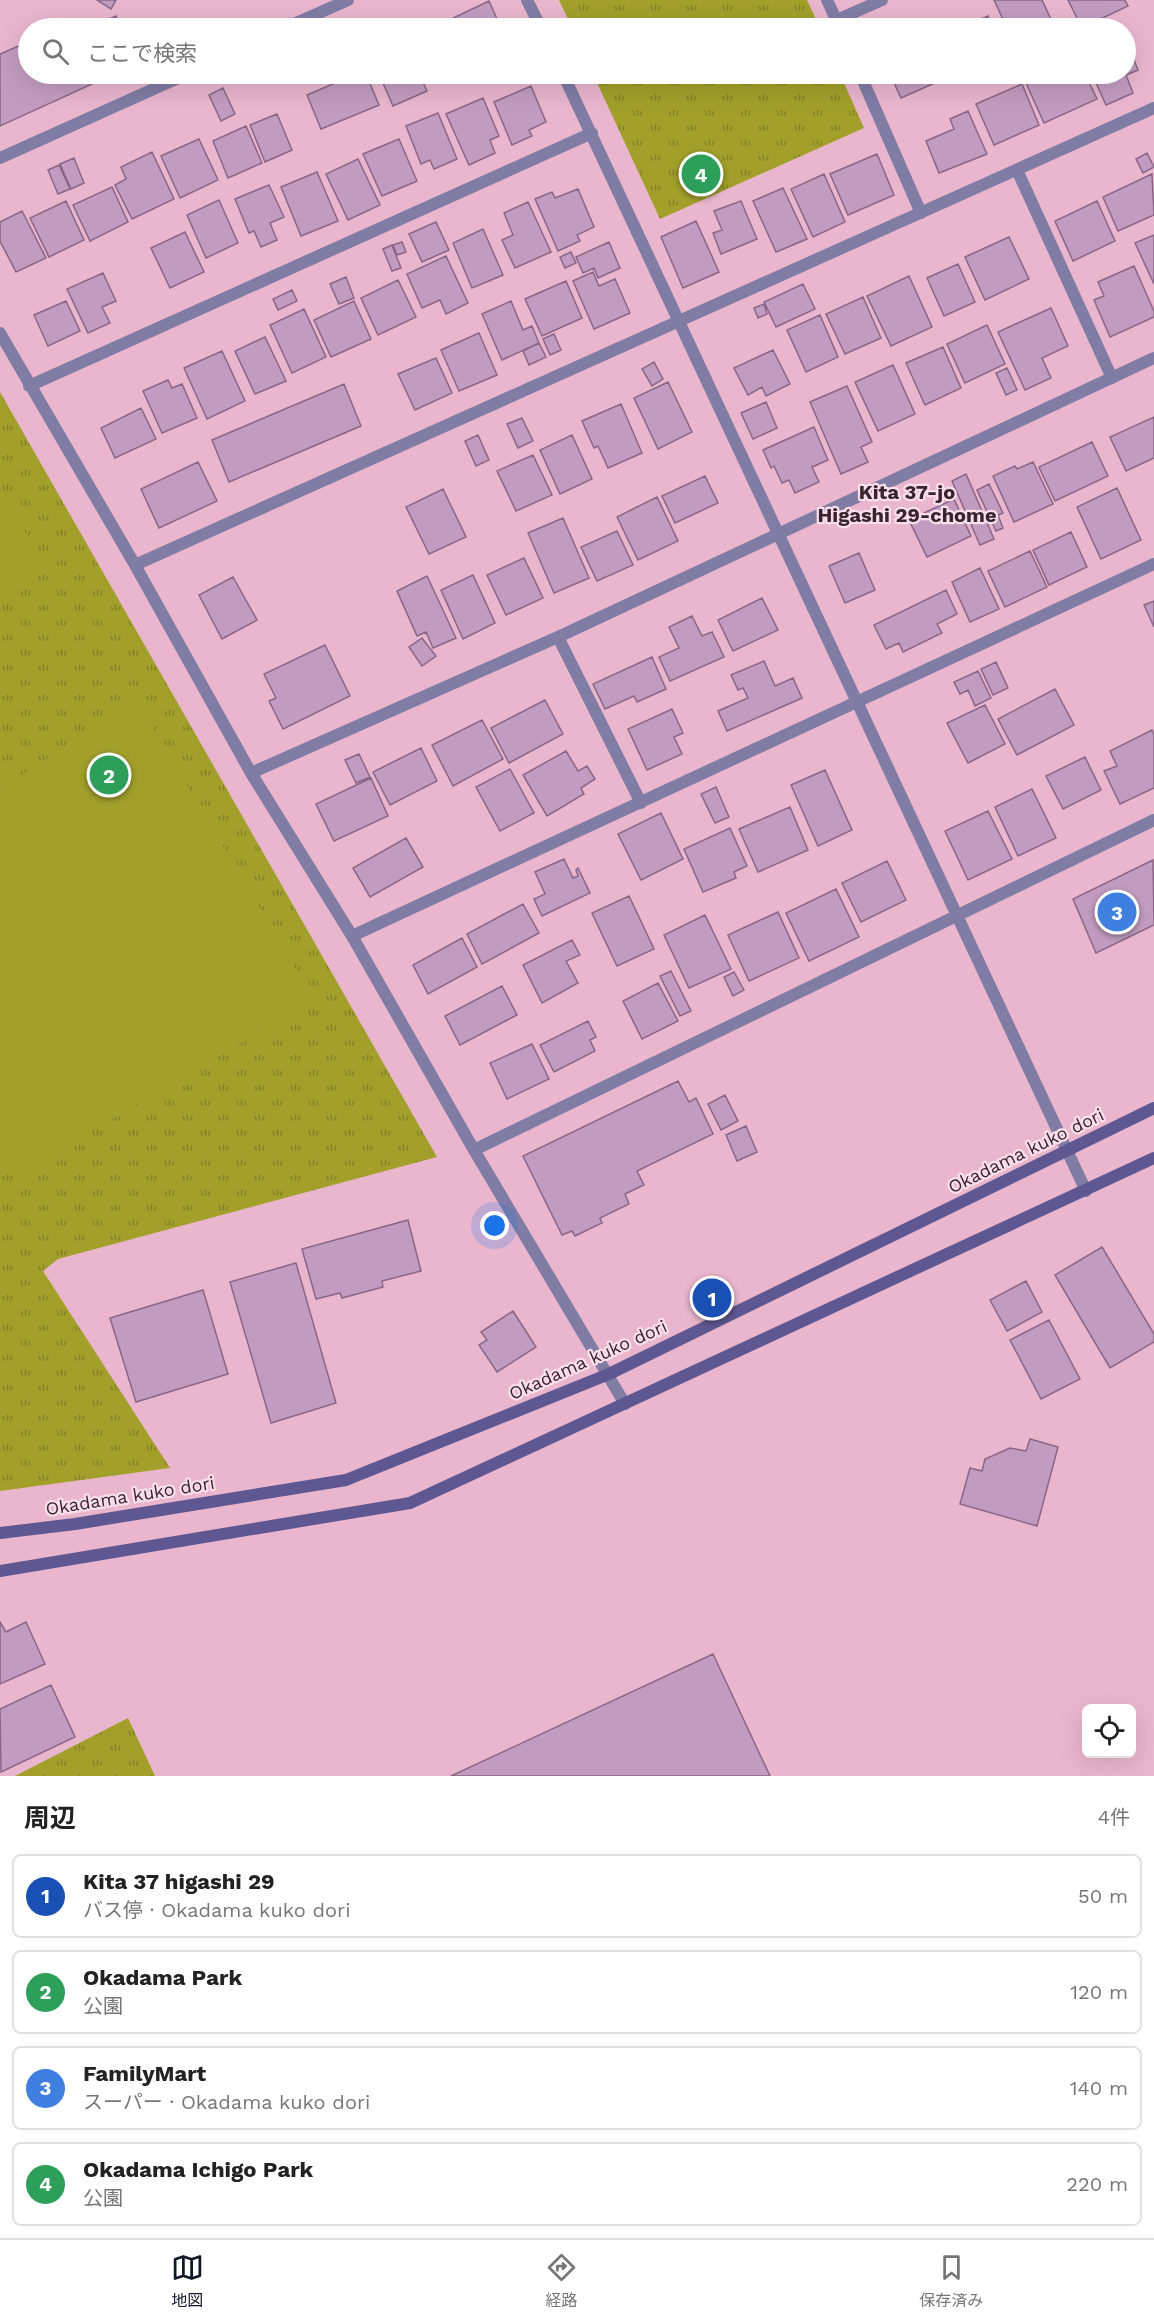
<!DOCTYPE html>
<html lang="ja">
<head>
<meta charset="utf-8">
<style>
	body { margin:0; font-family:"Work Sans","Noto Sans JP",sans-serif; background:#f2f2f2; color:#222 }
	.controls { position:absolute; right:18px; bottom:18px; display:grid; overflow:hidden; border-radius:9px; box-shadow:0 6px 24px #0002 }
	.controls button { width:54px; height:54px; display:grid; place-items:center; padding:0; border:0; border-bottom:2px solid #e0e0e0; background:#fff; color:#222; font:30px sans-serif }
	.you { position:absolute; left:495px; top:1226px; width:21px; height:21px; margin:-15px; border:4px solid #fff; border-radius:50%; background:#1a73e8; box-shadow:0 0 0 9px #1a73e833 }
	.badge { display:grid; place-items:center; width:39px; height:39px; border-radius:50%; background:#111827; color:#fff; font-size:20px; font-weight:700 }
	.pin { position:absolute; translate:-50% -50%; border:3px solid #fff; box-shadow:0 2px 6px #0006 }
	.list { margin:0; padding:0; list-style:none }
	h2 { display:flex; justify-content:space-between; align-items:center; height:78px; margin:0; padding:0 24px; font-size:26px }
	h2 small { font-size:20px; font-weight:400; color:#767676 }
	.list li { display:grid; grid-template-columns:39px 1fr auto; gap:18px; align-items:center; box-sizing:border-box; height:84px; margin:0 12px 12px; padding:0 12px; border:2px solid #e0e0e0; border-radius:9px }
	.list b { display:block; font-size:22px; white-space:nowrap }
	.list p { margin:0; font-size:20px; white-space:nowrap; color:#767676 }
	.list em { font-size:20px; font-style:normal; color:#767676 }
	.icon { flex:none; width:33px; height:33px; fill:none; stroke:currentColor; stroke-width:2; stroke-linecap:round; stroke-linejoin:round }
	.map { position:relative; flex:none; width:1154px; height:1776px; overflow:hidden }
	.search { position:absolute; background:#fff; box-shadow:0 6px 24px #0002; left:18px; right:18px; top:18px; height:66px; display:flex; align-items:center; gap:15px; box-sizing:border-box; padding:0 21px; border-radius:33px; color:#767676; font-size:22px }
	.sheet { height:462px; background:#fff }
	nav { display:flex; justify-content:space-around; align-items:center; box-sizing:border-box; height:84px; border-top:2px solid #e0e0e0; background:#fff; font-size:16px; color:#767676 }
	nav a { display:grid; justify-items:center; gap:3px }
	nav .on { color:#111827 }
	.map>svg:first-child { display:block }
	.grass { fill:url(#grass-tufts) }
	.pitch { fill:#a2a02b }
	.building { fill:#c29cc0; stroke:#896687; stroke-width:1.5 }
	.lines { fill:none; stroke-linecap:round; stroke-linejoin:round }
	.minor { stroke:#807ca4; stroke-width:12 }
	.secondary { stroke:#5f5791; stroke-width:12 }
	.labels { text-anchor:middle; stroke-width:4.5; stroke-linejoin:round; paint-order:stroke }
	.street-label { font-size:18px; fill:#38242e; stroke:#fadfeb }
	.neighbourhood-label { font-size:20px; font-weight:bold; fill:#38242e; stroke:#fadfeb }
</style>
</head>
<body>
<div class="map">
<svg width="1154" height="1776" viewBox="0 0 1154 1776">
	<defs>
		<pattern id="grass-tufts" width="24" height="20" patternUnits="userSpaceOnUse" patternTransform="scale(1.5)"><rect width="24" height="20" fill="#a2a02b"/><path d="M3 7l-1-3M5 7V3M7 7l1-3M15 17l-1-3M17 17v-4M19 17l1-3" fill="none" stroke="#858225"/></pattern>
	</defs>
	<rect width="100%" height="100%" fill="#e9b6ce"/>
	<path class="grass" d="M559 0H807L820 28H572Z
		M593 74H840L864 128 660 219Z
		M0 392 437 1157 58 1259 43 1271 170 1468 0 1491Z
		M128 1718 155 1776H15Z"/>
	<path class="pitch" d="M0 489 46 568 0 595Z
		M137 701 314 1000 28 1168 0 1160V789Z"/>
	<path class="building" d="M97 0H116L111 9Z
		M994 0H1042L1055 28H1007Z
		M1068 0H1125L1128 6 1082 28Z
		M489 1 501 28H458L453 18Z
		M116 16 121 28H88Z
		M988 16 993 28H961Z
		M74 21 78 28H57Z
		M1126 39 1138 70 1126 75 1133 93 1106 105 1092 74H1126Z
		M28 42V74H98L101 80 0 126V54Z
		M342 74H366L379 105 321 129 307 95 345 79Z
		M379 74H419L427 91 393 106Z
		M427 74H454L432 83Z
		M890 74H955L901 98Z
		M1047 74H1085L1097 99 1044 123 1026 83Z
		M1022 84 1039 125 994 145 976 104Z
		M531 86 546 122 529 130 532 136 512 145 494 102Z
		M223 88 235 114 221 121 209 95Z
		M483 98 499 136 490 140 495 153 469 165 446 114Z
		M968 111 987 154 939 173 926 141 954 129 950 119Z
		M438 113 457 159 434 169 430 160 421 164 406 126Z
		M277 114 292 150 265 162 250 125Z
		M246 126 262 163 228 178 213 141Z
		M199 139 218 180 180 198 161 156Z
		M399 139 417 181 382 196 363 154Z
		M152 152 174 199 132 219 115 185 126 179 121 167Z
		M1147 153 1154 167 1143 173 1136 159Z
		M877 154 894 195 848 215 830 174Z
		M74 158 84 183 71 189 60 164Z
		M358 159 380 205 348 220 326 174Z
		M59 165 70 189 58 194 48 170Z
		M317 172 338 221 301 236 281 187Z
		M824 174 845 222 813 237 791 189Z
		M1152 174 1154 215 1118 231 1103 197Z
		M269 185 284 217 270 223 277 240 261 247 254 231 249 233 235 199Z
		M112 187 128 222 90 241 73 205Z
		M783 188 807 239 776 252 753 201Z
		M578 189 594 227 577 235 580 241 558 251 535 199 552 192 555 198Z
		M219 200 238 243 206 258 187 215Z
		M66 201 84 240 49 257 30 218Z
		M741 201 757 239 721 254 713 233 722 230 714 211Z
		M1097 201 1115 241 1073 261 1055 221Z
		M528 202 551 252 515 268 502 240 513 235 504 213Z
		M22 211 46 258 16 272 0 241V222Z
		M696 221 719 272 683 288 661 237Z
		M436 222 449 250 422 262 409 234Z
		M483 229 503 275 472 288 453 243Z
		M185 232 204 272 170 288 151 248Z
		M1154 235V284L1135 243Z
		M1009 237 1029 279 985 300 965 257Z
		M402 242 406 252 397 255 393 245Z
		M609 242 620 268 598 278 594 268 583 273 576 257Z
		M392 245 401 268 392 271 383 249Z
		M571 252 576 263 565 268 560 257Z
		M446 256 468 303 446 314 440 300 422 308 407 274Z
		M958 264 975 302 944 316 927 278Z
		M1134 266 1154 311V317L1110 337 1094 300 1104 296 1098 282Z
		M593 272 599 286 615 279 630 313 594 329 573 281Z
		M103 273 116 301 102 307 110 323 88 333 67 289Z
		M909 276 932 327 891 346 867 296Z
		M346 277 354 298 339 304 330 284Z
		M398 280 416 317 378 335 361 298Z
		M566 281 582 318 542 336 525 299Z
		M803 284 815 309 776 327 764 302Z
		M292 290 297 301 278 310 273 299Z
		M863 297 881 338 845 354 826 314Z
		M66 301 80 331 48 346 34 315Z
		M354 301 371 339 331 357 314 320Z
		M511 301 523 330 532 326 539 343 502 360 482 314Z
		M764 304 767 314 758 318 754 308Z
		M1051 308 1068 346 1042 358 1051 378 1025 390 998 332Z
		M304 309 326 357 292 373 270 325Z
		M820 315 838 357 806 372 787 330Z
		M987 325 1005 364 965 383 947 344Z
		M479 333 497 375 459 391 441 350Z
		M554 334 561 350 550 355 543 339Z
		M265 337 286 381 255 394 235 351Z
		M539 343 546 357 529 365 523 351Z
		M943 347 961 388 925 405 906 363Z
		M773 350 790 384 766 396 762 387 748 395 734 368Z
		M222 351 245 401 207 419 184 368Z
		M436 358 452 393 415 410 398 374Z
		M654 362 663 379 652 386 642 369Z
		M893 365 915 414 878 431 855 382Z
		M1007 368 1017 390 1006 395 996 373Z
		M168 380 172 388 182 384 197 418 162 433 143 391Z
		M668 382 692 432 658 449 634 398Z
		M344 384 361 426 229 482 212 440Z
		M847 386 872 442 861 447 868 462 841 474 810 402Z
		M766 402 777 428 753 439 741 413Z
		M621 404 642 453 608 468 598 446 594 448 582 421Z
		M141 408 156 439 115 458 101 428Z
		M1154 417V458L1126 471 1110 437Z
		M522 418 533 441 518 448 507 424Z
		M814 427 828 460 812 467 819 482 795 493 789 480 782 483 774 466 771 468 763 450Z
		M478 435 489 460 476 466 465 441Z
		M572 435 592 479 560 494 540 450Z
		M1092 442 1108 476 1055 501 1039 467Z
		M533 455 552 495 516 511 497 471Z
		M198 462 217 501 159 528 141 489Z
		M1033 462 1053 504 1014 522 993 476 1015 466 1017 469Z
		M966 474 994 539 980 545 952 481Z
		M705 476 718 503 675 523 662 496Z
		M989 484 1003 513 998 515 1003 528 996 531 977 490Z
		M1117 488 1141 540 1101 559 1077 507Z
		M443 489 466 537 429 554 406 507Z
		M657 497 678 541 638 560 617 517Z
		M954 499 971 536 927 557 909 520Z
		M563 518 589 578 554 593 528 533Z
		M617 531 633 565 597 581 581 547Z
		M1071 532 1087 567 1049 585 1033 550Z
		M1030 551 1047 587 1005 607 988 571Z
		M859 553 875 590 845 603 829 566Z
		M524 558 543 598 506 615 487 575Z
		M980 568 999 609 970 622 952 582Z
		M473 575 495 623 463 639 441 590Z
		M427 576 456 638 433 648 426 632 417 636 397 591Z
		M233 577 257 620 222 639 199 595Z
		M946 590 957 614 937 624 942 633 903 652 899 643 886 649 874 625Z
		M762 598 778 630 733 651 718 620Z
		M1154 601V627L1144 605Z
		M692 616 702 636 712 632 724 657 670 681 659 657 679 648 669 627Z
		M422 638 436 656 422 666 409 647Z
		M325 645 350 696 283 729 269 701 276 698 264 674Z
		M652 657 666 689 637 702 634 696 605 709 593 684Z
		M764 661 775 686 793 678 802 698 727 731 718 711 748 698 743 688 738 690 731 675Z
		M996 662 1008 688 993 695 981 669Z
		M978 671 991 698 975 706 968 690 960 694 954 682Z
		M1055 689 1074 725 1017 755 998 719Z
		M545 700 563 734 509 763 491 728Z
		M985 705 1005 744 968 763 947 723Z
		M672 709 683 733 674 737 682 754 647 770 628 729Z
		M482 720 503 759 453 786 432 745Z
		M1152 730 1154 735V788L1120 804 1104 771 1117 766 1110 751Z
		M421 748 437 781 390 805 373 772Z
		M566 751 578 771 587 766 595 779 581 788 584 794 547 816 523 775Z
		M359 754 370 777 356 783 345 760Z
		M1085 757 1101 790 1063 809 1046 776Z
		M510 769 534 813 500 831 476 787Z
		M825 770 852 830 818 846 791 785Z
		M371 778 388 816 334 841 316 804Z
		M716 787 729 817 715 823 701 794Z
		M1032 789 1056 838 1018 856 995 807Z
		M790 807 808 850 758 872 739 829Z
		M988 811 1012 859 968 880 945 831Z
		M661 813 683 859 641 880 618 834Z
		M730 828 747 866 734 872 736 878 703 892 684 849Z
		M406 838 423 867 370 897 353 868Z
		M564 859 573 878 578 876 576 870 578 868 590 893 542 916 534 899 545 894 535 872Z
		M1153 860 1154 925 1096 953 1073 899Z
		M887 861 906 900 861 922 842 883Z
		M836 889 859 937 809 961 786 913Z
		M629 896 654 949 617 966 592 913Z
		M523 904 539 933 482 964 467 934Z
		M778 912 799 958 749 981 728 935Z
		M705 915 731 969 689 988 664 935Z
		M462 938 477 967 428 994 413 965Z
		M572 940 580 955 566 961 578 983 542 1003 523 965Z
		M671 971 691 1011 680 1016 660 976Z
		M734 972 744 990 733 996 724 977Z
		M658 983 678 1021 642 1039 623 1001Z
		M502 986 517 1015 460 1045 445 1016Z
		M588 1021 596 1037 590 1040 595 1051 554 1072 540 1045Z
		M532 1044 549 1079 507 1099 490 1063Z
		M678 1081 689 1102 696 1098 713 1134 637 1171 644 1185 625 1194 629 1204 600 1218 602 1223 575 1236 572 1231 562 1235 523 1156Z
		M725 1095 738 1121 721 1130 708 1104Z
		M746 1126 757 1152 737 1161 726 1135Z
		M408 1220 421 1271 382 1281 383 1287 342 1298 340 1293 316 1299 302 1249Z
		M1102 1247 1154 1334V1342L1110 1368 1055 1275Z
		M296 1263 336 1403 271 1423 230 1282Z
		M1026 1281 1042 1312 1007 1331 990 1300Z
		M203 1290 228 1374 136 1402 110 1318Z
		M513 1311 536 1347 497 1372 479 1345 487 1340 481 1332Z
		M1049 1320 1080 1379 1041 1399 1010 1340Z
		M1030 1439 1058 1447 1037 1526 960 1504 970 1468 982 1471 985 1459 1010 1448 1026 1451Z
		M0 1622 6 1632 26 1622 45 1664 0 1684Z
		M713 1654 770 1776H451Z
		M51 1685 75 1737 1 1772 0 1709Z"/>
	<g class="lines">
		<path class="minor" d="M527 0 541 28
			M827 0 840 28
			M837 20 882 0
			M285 28 348 0
			M563 74 1086 1191
			M860 74 921 213
			M0 158 187 74
			M1017 170 1112 378
			M0 333 135 565 251 773 352 936 474 1150 625 1404
			M29 386 592 133
			M135 565 1154 108
			M558 637 641 803
			M251 773 558 637 1154 358
			M352 936 1154 564
			M474 1150 1154 820"/>
		<path class="secondary" d="M0 1533 75 1524 346 1480 609 1374 1154 1108
			M0 1571 410 1503 1154 1158"/>
	</g>
	<g class="labels">
		<g class="street-label">
			<text transform="translate(1026 1151) rotate(-26)" y="6">Okadama kuko dori</text>
			<text transform="translate(588 1360) rotate(-24)" y="6">Okadama kuko dori</text>
			<text transform="translate(130 1496) rotate(-9)" y="6">Okadama kuko dori</text>
		</g>
		<g class="neighbourhood-label">
			<text x="907" y="499">Kita 37-jo<tspan x="907" dy="23">Higashi 29-chome</tspan></text>
		</g>
	</g>
</svg>
<div class="controls">
<button><svg class="icon" aria-label="locate" viewBox="0 0 24 24"><circle cx="12" cy="12" r="6"/><path d="M12 2v4M12 18v4M2 12h4M18 12h4"/></svg></button>
</div>
<div class="you"></div>
<div class="pin badge" style="left:712px;top:1298px;background:#1a4fb4">1</div>
<div class="pin badge" style="left:109px;top:775px;background:#2e9e5b">2</div>
<div class="pin badge" style="left:1117px;top:912px;background:#3f7fe0">3</div>
<div class="pin badge" style="left:701px;top:174px;background:#2e9e5b">4</div>
<div class="search"><svg class="icon" aria-label="search" viewBox="0 0 24 24"><circle cx="10" cy="10" r="6"/><path d="M15 15l6 6"/></svg>ここで検索</div>
</div>
<section class="sheet">
<h2>周辺<small>4件</small></h2>
<ul class="list">
<li><span class="badge" style="background:#1a4fb4">1</span><div><b>Kita 37 higashi 29</b><p>バス停 · Okadama kuko dori</p></div><em>50 m</em></li>
<li><span class="badge" style="background:#2e9e5b">2</span><div><b>Okadama Park</b><p>公園</p></div><em>120 m</em></li>
<li><span class="badge" style="background:#3f7fe0">3</span><div><b>FamilyMart</b><p>スーパー · Okadama kuko dori</p></div><em>140 m</em></li>
<li><span class="badge" style="background:#2e9e5b">4</span><div><b>Okadama Ichigo Park</b><p>公園</p></div><em>220 m</em></li>
</ul>
</section>
<nav>
<a class="on"><svg class="icon" aria-label="map" viewBox="0 0 24 24"><path d="M3 6l6-2 6 2 6-2v14l-6 2-6-2-6 2zM9 4v14M15 6v14"/></svg>地図</a>
<a><svg class="icon" aria-label="directions" viewBox="0 0 24 24"><path d="M12 3l9 9-9 9-9-9zM9 14v-3h6M13 9l2 2-2 2"/></svg>経路</a>
<a><svg class="icon" aria-label="saved" viewBox="0 0 24 24"><path d="M7 4h10v16l-5-4-5 4z"/></svg>保存済み</a>
</nav>
</body>
</html>
